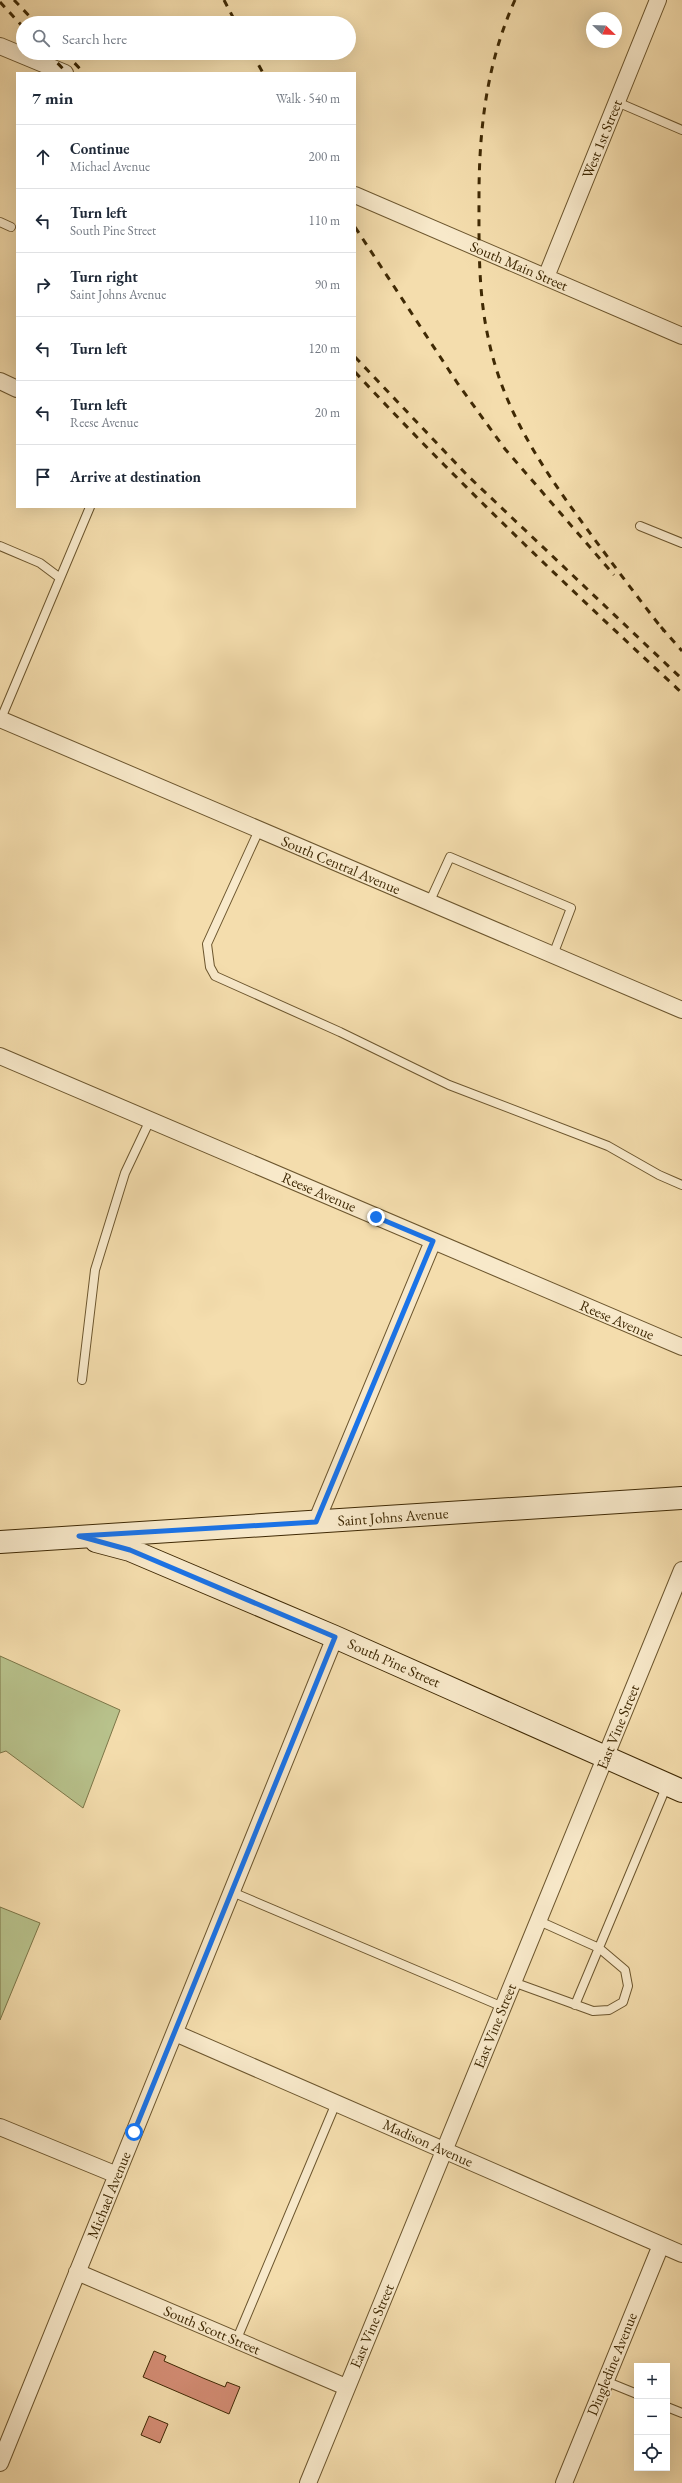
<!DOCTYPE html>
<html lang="en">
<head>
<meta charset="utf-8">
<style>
	body { margin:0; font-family:"EB Garamond",serif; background:#f6f6f7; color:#1f2937 }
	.controls { position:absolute; right:12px; bottom:12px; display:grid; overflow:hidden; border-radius:0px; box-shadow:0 4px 16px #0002 }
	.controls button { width:36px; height:36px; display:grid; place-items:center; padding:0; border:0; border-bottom:1px solid #e0e1e3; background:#fff; color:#1f2937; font:20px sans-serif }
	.compass { position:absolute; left:586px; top:12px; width:36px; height:36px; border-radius:50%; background:#fff; box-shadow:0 4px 16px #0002; rotate:113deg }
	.stop { position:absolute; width:12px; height:12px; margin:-9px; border:3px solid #1a73e8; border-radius:50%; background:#fff }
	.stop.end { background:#1a73e8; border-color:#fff; box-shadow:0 1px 4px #0008 }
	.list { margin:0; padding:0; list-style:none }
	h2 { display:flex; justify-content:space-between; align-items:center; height:52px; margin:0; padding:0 16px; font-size:17px }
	h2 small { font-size:13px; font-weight:400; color:#747a83 }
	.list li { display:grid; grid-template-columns:26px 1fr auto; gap:12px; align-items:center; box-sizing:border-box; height:64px; padding:0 16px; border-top:1px solid #e0e1e3 }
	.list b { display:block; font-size:15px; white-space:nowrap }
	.list p { margin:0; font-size:13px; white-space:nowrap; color:#747a83 }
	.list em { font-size:13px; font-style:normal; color:#747a83 }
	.icon { flex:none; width:22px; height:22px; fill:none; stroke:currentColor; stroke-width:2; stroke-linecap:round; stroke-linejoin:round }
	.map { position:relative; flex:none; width:682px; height:2483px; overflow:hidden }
	.search { position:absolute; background:#fff; box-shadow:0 4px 16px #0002; left:16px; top:16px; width:340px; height:44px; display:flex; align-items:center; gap:10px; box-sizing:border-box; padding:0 14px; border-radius:22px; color:#747a83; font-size:15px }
	.panel { position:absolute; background:#fff; box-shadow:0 4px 16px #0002; left:16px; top:72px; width:340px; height:436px; border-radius:0px }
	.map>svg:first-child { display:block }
	.green { fill:#b8c28c; stroke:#7c7648 }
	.building { fill:#d58e76; stroke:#3f2904 }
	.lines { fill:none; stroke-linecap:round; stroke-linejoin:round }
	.lane-casing { stroke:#6c562e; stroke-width:10 }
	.street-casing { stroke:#6c562e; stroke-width:18 }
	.secondary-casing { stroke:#3f2904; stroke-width:24 }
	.lane { stroke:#f8e9ca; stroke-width:8 }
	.street { stroke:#f8e9ca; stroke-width:16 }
	.secondary { stroke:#f8e9ca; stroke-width:22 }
	.rail { stroke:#3f2904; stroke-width:3; stroke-dasharray:7 7; stroke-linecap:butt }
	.route { stroke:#1a73e8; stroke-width:5 }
	.labels { text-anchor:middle; stroke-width:3.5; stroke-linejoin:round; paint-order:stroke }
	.street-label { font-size:15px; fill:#3f2904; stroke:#f8e9ca }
</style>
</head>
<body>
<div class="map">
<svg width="682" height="2483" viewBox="0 0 682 2483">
	<rect width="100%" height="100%" fill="#f4ddad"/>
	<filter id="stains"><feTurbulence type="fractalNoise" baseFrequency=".005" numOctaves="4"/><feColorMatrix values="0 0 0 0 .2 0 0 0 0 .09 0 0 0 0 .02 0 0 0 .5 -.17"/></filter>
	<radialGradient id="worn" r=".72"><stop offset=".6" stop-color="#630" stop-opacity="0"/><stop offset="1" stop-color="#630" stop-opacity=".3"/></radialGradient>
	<path class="green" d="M0 1656 120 1710 83 1808 6 1751 0 1753Z
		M0 1907 40 1923 0 2020Z"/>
	<path class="building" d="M154 2351 166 2356 164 2361 203 2378 225 2387 227 2382 240 2387 229 2414 143 2377Z
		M149 2416 168 2424 160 2443 141 2435Z"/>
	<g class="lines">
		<g class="lane-casing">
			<path id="lane" d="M617 102 682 130
				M0 222 11 227
				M640 526 682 543
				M0 546 40 563 60 578
				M0 721 90 507
				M259 830 207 944 210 967 215 976 340 1032 449 1085 608 1146 659 1175 682 1185
				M429 903 450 857 571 908 553 955
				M82 1380 95 1270 125 1173 150 1120
				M232 1892 503 2007
				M513 1982 593 2011 609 2010 623 2002 628 1986 625 1970 599 1948 539 1921
				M575 2005 667 1785
				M236 2341 336 2103
				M605 2381 637 2394
				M667 2407 682 2413"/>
		</g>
		<g class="street-casing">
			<path id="street" d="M0 46 65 73
				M355 195 682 336
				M546 277 658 0
				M0 381 17 389
				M0 719 682 1010
				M0 1056 682 1347
				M316 1522 433 1241
				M175 2033 682 2254
				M0 2127 117 2175
				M77 2272 346 2387
				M0 2463 335 1637
				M308 2483 682 1570
				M564 2483 661 2245"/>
		</g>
		<g class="secondary-casing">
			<path id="secondary" d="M96 1541 130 1550 335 1637 682 1791
				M0 1542 682 1498"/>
		</g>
		<use href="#lane" class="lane"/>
		<use href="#street" class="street"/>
		<use href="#secondary" class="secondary"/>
		<path class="rail" d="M14 0 36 23
			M224 0 236 23
			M515 0C487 62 479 128 479 196 479 243 478 291 488 337 503 411 543 469 587 529 612 563 638 598 664 631
			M0 2 23 27
			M48 53 67 73
			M65 53 84 73
			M252 53 263 73
			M355 227 458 384 505 449 614 575
			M355 357 468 476 682 679
			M355 372C459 484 570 589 682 693
			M661 627 682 651"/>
	</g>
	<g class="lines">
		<path class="route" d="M134 2132 335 1637 130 1550 79 1536 316 1522 433 1241 376 1217"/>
	</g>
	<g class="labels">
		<g class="street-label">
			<text transform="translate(602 139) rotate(-68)" y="5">West 1st Street</text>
			<text transform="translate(519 266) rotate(23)" y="5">South Main Street</text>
			<text transform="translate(341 865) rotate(23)" y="5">South Central Avenue</text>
			<text transform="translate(319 1192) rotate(23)" y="5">Reese Avenue</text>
			<text transform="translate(617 1320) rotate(23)" y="5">Reese Avenue</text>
			<text transform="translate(393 1517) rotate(-4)" y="5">Saint Johns Avenue</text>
			<text transform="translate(394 1663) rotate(24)" y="5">South Pine Street</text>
			<text transform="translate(618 1727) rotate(-68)" y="5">East Vine Street</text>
			<text transform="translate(495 2026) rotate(-68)" y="5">East Vine Street</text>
			<text transform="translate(428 2143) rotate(24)" y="5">Madison Avenue</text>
			<text transform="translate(109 2195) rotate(-68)" y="5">Michael Avenue</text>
			<text transform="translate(372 2326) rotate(-67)" y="5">East Vine Street</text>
			<text transform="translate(212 2330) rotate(23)" y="5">South Scott Street</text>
			<text transform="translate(612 2364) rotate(-68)" y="5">Dingledine Avenue</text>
		</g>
	</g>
	<rect width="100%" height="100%" filter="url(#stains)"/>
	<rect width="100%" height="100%" fill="url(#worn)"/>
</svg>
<div class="controls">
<button>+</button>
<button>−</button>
<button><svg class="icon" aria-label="locate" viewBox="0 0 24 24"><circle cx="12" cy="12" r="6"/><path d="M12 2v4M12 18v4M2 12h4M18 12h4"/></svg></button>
</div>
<svg class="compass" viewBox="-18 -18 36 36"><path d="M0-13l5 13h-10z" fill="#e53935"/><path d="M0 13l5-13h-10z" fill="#747a83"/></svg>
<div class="stop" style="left:134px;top:2132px"></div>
<div class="stop end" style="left:376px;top:1217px"></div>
<div class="search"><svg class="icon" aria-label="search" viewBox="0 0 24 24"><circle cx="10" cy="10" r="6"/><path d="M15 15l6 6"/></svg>Search here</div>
<section class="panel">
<h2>7 min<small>Walk · 540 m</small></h2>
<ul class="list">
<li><svg class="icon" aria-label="ahead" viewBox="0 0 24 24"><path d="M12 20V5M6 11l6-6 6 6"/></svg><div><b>Continue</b><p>Michael Avenue</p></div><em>200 m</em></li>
<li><svg class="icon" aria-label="left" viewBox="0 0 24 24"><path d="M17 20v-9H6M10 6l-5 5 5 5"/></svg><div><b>Turn left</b><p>South Pine Street</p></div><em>110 m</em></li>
<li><svg class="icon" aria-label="right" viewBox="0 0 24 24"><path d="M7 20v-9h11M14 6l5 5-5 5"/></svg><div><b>Turn right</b><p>Saint Johns Avenue</p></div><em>90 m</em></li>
<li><svg class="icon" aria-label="left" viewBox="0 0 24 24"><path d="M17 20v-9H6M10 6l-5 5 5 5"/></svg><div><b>Turn left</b></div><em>120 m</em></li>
<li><svg class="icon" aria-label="left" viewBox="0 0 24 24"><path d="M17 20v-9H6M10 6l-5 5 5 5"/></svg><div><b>Turn left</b><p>Reese Avenue</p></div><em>20 m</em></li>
<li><svg class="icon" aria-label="arrive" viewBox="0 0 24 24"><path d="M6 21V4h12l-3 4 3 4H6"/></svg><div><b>Arrive at destination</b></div></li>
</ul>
</section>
</div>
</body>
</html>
